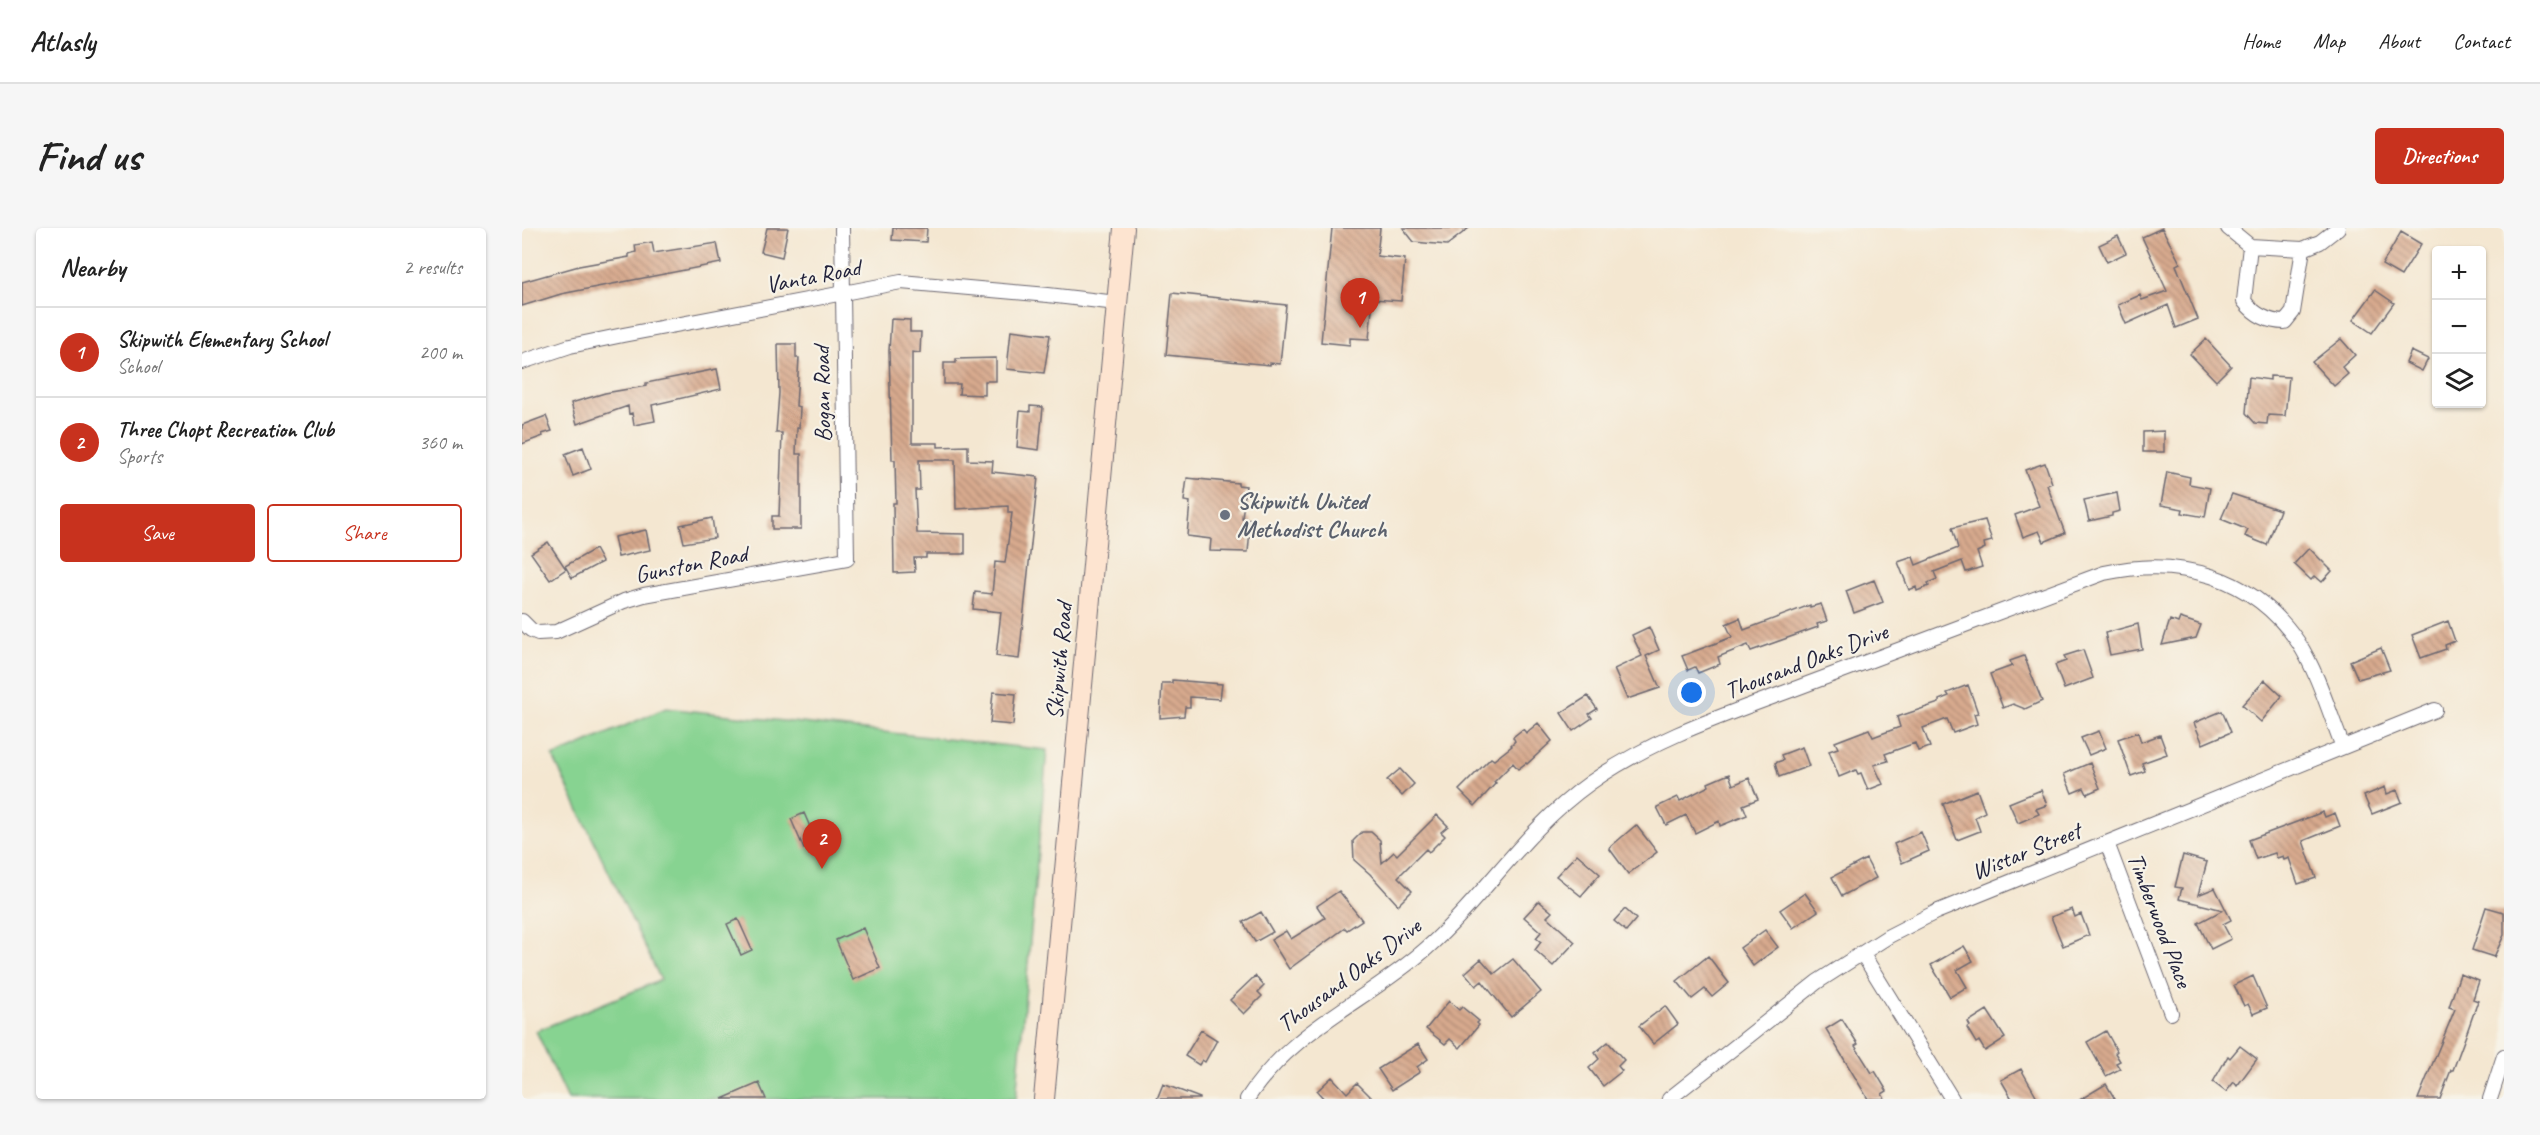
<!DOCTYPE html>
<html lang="en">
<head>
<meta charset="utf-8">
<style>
	body { margin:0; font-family:Caveat,sans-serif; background:#f6f6f6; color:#222 }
	.controls { position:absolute; right:18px; top:18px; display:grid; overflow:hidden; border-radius:6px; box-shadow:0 2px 4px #0004 }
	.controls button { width:54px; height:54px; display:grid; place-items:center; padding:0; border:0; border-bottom:2px solid #e0e0e0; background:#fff; color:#222; font:30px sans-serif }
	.you { position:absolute; left:1170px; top:465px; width:21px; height:21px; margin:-15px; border:4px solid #fff; border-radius:50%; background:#1a73e8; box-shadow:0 0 0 9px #1a73e833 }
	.badge { display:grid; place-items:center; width:39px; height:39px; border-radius:50%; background:#c8321e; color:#fff; font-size:20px; font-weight:700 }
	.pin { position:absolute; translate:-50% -50px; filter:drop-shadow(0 2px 3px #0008) }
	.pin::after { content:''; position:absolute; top:32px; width:21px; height:18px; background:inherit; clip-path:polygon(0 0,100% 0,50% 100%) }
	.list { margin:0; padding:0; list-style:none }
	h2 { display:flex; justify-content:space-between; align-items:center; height:78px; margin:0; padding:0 24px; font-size:26px }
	h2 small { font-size:20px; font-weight:400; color:#767676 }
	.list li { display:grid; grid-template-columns:39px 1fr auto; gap:18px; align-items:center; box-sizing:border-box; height:90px; padding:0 24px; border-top:2px solid #e0e0e0 }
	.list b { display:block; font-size:22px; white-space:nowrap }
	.list p { margin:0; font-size:20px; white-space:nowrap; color:#767676 }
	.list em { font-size:20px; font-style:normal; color:#767676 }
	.actions { display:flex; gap:12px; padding:18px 24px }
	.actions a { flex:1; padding:14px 0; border:2px solid #c8321e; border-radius:6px; text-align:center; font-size:21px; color:#c8321e }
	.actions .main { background:#c8321e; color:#fff }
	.icon { flex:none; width:33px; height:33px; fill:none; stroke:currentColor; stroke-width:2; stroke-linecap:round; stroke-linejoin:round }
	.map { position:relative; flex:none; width:1982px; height:871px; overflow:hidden; border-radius:6px }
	header { display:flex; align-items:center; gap:36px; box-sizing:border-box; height:84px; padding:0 30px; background:#fff; border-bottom:2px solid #e0e0e0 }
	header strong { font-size:28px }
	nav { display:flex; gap:33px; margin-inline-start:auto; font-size:21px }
	.intro { display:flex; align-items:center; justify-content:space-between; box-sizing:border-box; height:144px; padding:0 36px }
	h1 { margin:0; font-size:42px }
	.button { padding:15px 27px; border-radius:6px; background:#c8321e; color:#fff; font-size:21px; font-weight:700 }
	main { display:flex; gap:36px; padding:0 36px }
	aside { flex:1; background:#fff; border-radius:6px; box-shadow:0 2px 4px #0004 }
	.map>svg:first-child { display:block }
	.park { fill:#87d391; stroke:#547a66; stroke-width:1.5 }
	.building { fill:url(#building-back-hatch) }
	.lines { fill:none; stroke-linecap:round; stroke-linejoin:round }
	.minor-casing { stroke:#6c6770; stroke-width:16 }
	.secondary-casing { stroke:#6c6770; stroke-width:22 }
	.minor { stroke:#fff; stroke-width:14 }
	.secondary { stroke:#fde4d0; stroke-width:20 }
	.worship-dot { fill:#6b7280; stroke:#f7f3e8; stroke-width:2 }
	.labels { text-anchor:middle; stroke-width:4.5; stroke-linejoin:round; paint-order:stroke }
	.street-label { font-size:24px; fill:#22223b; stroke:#f7f3e8 }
	.worship-label { font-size:24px; font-weight:bold; fill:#5b616d; stroke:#f7f3e8; text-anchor:start }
</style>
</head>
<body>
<header>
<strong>Atlasly</strong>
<nav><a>Home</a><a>Map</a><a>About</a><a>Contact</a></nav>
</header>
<div class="intro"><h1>Find us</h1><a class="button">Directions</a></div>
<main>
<aside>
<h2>Nearby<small>2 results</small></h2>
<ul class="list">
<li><span class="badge">1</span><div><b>Skipwith Elementary School</b><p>School</p></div><em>200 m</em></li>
<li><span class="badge">2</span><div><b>Three Chopt Recreation Club</b><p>Sports</p></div><em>360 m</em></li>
</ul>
<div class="actions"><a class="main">Save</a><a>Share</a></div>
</aside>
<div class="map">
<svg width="1982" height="871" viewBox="0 0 1982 871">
	<defs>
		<pattern id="building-back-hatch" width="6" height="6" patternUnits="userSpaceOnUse" patternTransform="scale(1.5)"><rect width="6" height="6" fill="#d8aa8e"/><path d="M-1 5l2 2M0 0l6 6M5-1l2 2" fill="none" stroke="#af8a75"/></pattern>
	</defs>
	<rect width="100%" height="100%" fill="#f7f3e8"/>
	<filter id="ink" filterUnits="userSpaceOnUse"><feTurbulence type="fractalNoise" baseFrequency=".0167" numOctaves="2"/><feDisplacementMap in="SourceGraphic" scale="12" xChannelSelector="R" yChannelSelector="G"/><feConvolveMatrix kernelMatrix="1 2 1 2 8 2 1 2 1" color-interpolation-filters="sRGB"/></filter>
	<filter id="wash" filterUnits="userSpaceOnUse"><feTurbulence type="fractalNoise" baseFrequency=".008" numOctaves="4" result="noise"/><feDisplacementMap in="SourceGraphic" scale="24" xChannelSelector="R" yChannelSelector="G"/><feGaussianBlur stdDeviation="1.35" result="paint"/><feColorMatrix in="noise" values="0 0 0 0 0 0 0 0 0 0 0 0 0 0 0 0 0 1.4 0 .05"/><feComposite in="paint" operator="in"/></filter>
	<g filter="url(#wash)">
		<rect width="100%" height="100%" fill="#f4e7d1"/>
		<path class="park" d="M144 480 525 522 494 871H46L14 803 139 752 31 529Z"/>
		<g id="blocks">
			<path class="building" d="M245 0H266L260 29 239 24Z
				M371 0H405L404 14 370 12Z
				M810 0H858L855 28 883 31 879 73 851 71 847 111 828 110V117L799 114Z
				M881 0H947L925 17 892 14Z
				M1640 0 1658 35 1654 37 1676 91 1654 100 1646 77 1604 96 1596 77 1618 67 1620 72 1645 63 1620 9Z
				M1879 4 1899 16 1879 48 1860 37Z
				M1596 8 1604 25 1585 34 1577 17Z
				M130 14 132 25 195 15 199 35 39 66 0 78V54L57 38 107 29V26L114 24 113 17Z
				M1853 62 1872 75 1850 105 1831 92Z
				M650 65 764 77 758 136 748 135V137L644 127Z
				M369 91 388 92V104H399L398 125 390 124V215H416V219L446 218V232L471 233 470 244 516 249 497 431 474 428 479 384 451 381 453 364 470 366 473 334 483 335 490 285H486V278L434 281 433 232H397L398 262H393L395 305 443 306V326H404V330H392L393 344 372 345 371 275H374L373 232H370L367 123Z
				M489 102 528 107 522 145 485 141Z
				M1684 111 1709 138 1694 153 1668 126Z
				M1819 111 1833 127 1820 139 1826 146 1812 158 1790 134Z
				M256 116H274V130H277L274 178 278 179 277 200H275L274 226H279V301H250V288H257L260 205H254L257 165Z
				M1889 123 1906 131 1900 143 1884 135Z
				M474 130V153H463V167L437 166 438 156H422V135H434V131Z
				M195 141 199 161 130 177 133 193 112 197 110 185 107 186 106 178 55 196 49 175 83 165 124 158V155Z
				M1748 148 1767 149 1763 188 1746 187 1745 196 1733 195 1724 185 1727 149 1748 152Z
				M508 178 521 179 517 222 495 219 498 183 508 184Z
				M24 188 30 203 20 206 21 208 0 216V197Z
				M1642 203V224H1621V204Z
				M61 219 69 241 51 248 43 226Z
				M1523 235 1530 255 1525 257 1543 305 1522 314 1517 303 1501 309 1493 287 1517 278 1503 242Z
				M1645 244 1668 249 1667 256 1688 260 1683 289 1660 285 1661 281 1639 277Z
				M665 250 716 255V257L724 258 720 290 729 291 726 324 688 323 689 311 665 308 668 274 662 273Z
				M1595 265 1598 283 1590 285V288L1567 293 1562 272Z
				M1710 266 1758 282 1745 317 1723 308 1726 302 1699 291Z
				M190 290 193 310 162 315 158 297Z
				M1463 292 1470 313 1462 315 1463 320 1455 324 1460 339 1444 344 1440 333 1412 344 1415 351 1406 355 1407 358 1395 363 1394 359 1387 362 1376 334 1391 329 1394 337 1436 320 1430 300Z
				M124 302 128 322 96 329 92 309Z
				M26 314 44 341 28 352 9 325Z
				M1787 320 1810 343 1800 354 1793 348 1789 352 1772 336Z
				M73 321 80 334 50 350 43 338Z
				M1352 352 1361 374 1332 385 1324 363Z
				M1299 376 1305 393 1295 396 1296 399 1229 423 1226 417 1196 429 1198 436 1176 445 1173 439 1166 442 1160 428 1210 409 1204 396 1218 390 1222 402 1288 377V379Z
				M1658 390 1679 397 1674 410 1640 417 1648 392 1656 395Z
				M1926 393 1933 413 1923 417 1924 421 1899 430 1890 407Z
				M1616 396 1620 421 1588 427 1583 405Z
				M1127 399 1137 422 1124 428 1138 460 1105 471 1092 441 1120 428 1110 407Z
				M1859 420 1868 442 1836 451 1828 433Z
				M1561 422 1571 450 1542 461 1533 437 1544 433 1542 428Z
				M1502 428 1520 473 1503 481 1491 476 1481 480 1468 446 1490 438 1488 433Z
				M650 452 700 456 698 471 668 469V479H663L662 488 638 490 640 455H650Z
				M1743 452 1760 468 1739 494 1720 477Z
				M1446 457 1456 485 1452 486 1455 496 1431 505 1425 491 1401 500 1408 519 1396 523 1393 515 1363 526 1366 533 1352 537 1361 556 1346 562 1339 545 1336 546 1334 542 1317 549 1307 523 1316 520 1313 514 1347 501 1351 509 1378 499 1375 489 1417 475V472L1427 468 1425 465Z
				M471 464 494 466 491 497 468 495Z
				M1066 468 1075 481 1067 486 1070 490 1051 503 1039 485Z
				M1700 483 1709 504 1681 516 1672 495Z
				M1016 495 1030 513 1005 536 1004 535 996 541 991 535 972 554 974 555 953 578 937 562 969 530 972 532 990 518 989 517 993 513 991 509 1001 501 1004 505Z
				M1577 503 1584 520 1567 527 1559 510Z
				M1616 504 1619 514 1638 507 1645 526 1620 535 1623 543 1609 548 1596 511Z
				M1280 519 1287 538 1257 549 1253 535 1261 532 1259 527Z
				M1568 535 1578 560 1565 566 1562 560 1550 565 1542 546Z
				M878 541 892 556 880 568 865 552Z
				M1207 546 1211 557 1227 550 1236 571 1221 577 1225 587 1198 598 1197 593 1173 605 1164 587 1144 597 1135 579 1156 569 1158 573 1187 558 1186 555Z
				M1863 559 1865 566 1875 562 1880 574 1850 586 1842 568Z
				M1455 562 1463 584 1453 589 1458 603 1435 612 1421 576Z
				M1519 562 1525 577 1514 581 1517 586 1496 595 1487 575Z
				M1801 584 1803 589 1813 585 1818 598 1781 613 1794 650 1776 656 1767 630 1762 632 1761 628 1755 630 1753 625 1734 631 1727 612Z
				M282 585 295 615 282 621 269 591Z
				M915 587 926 598 919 604 923 608 907 624 904 621 876 649 890 663 876 677 848 646 832 632 831 613 840 604H849L858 612 860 635 872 624 875 627Z
				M1114 597 1135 624 1106 646 1087 620Z
				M1399 604 1407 623 1380 635 1372 616Z
				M1055 626 1078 646 1059 668 1034 648Z
				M1661 627 1685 634 1676 667 1693 660 1709 692 1701 696 1709 711 1689 721 1676 695 1701 682 1657 671 1660 660 1653 659Z
				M1344 631 1354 650 1320 668 1310 649Z
				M817 663 840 692 825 702 823 700 767 741 749 712 764 703 769 711 803 690 795 678Z
				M1283 665 1296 683 1271 700 1258 682Z
				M1017 673 1030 684 1025 689 1053 714 1031 738 1013 722 1019 714 1014 710 1019 704 1002 689Z
				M1964 679 1982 684V707L1972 729 1950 722Z
				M1103 681 1114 691 1104 703 1092 693Z
				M1550 681 1553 689 1559 686 1567 707 1541 718 1529 689Z
				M739 684 751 704 733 714 721 694Z
				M216 691 230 722 219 727 205 696Z
				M341 700 358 740 331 752 314 712Z
				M1243 702 1256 719 1231 738 1218 720Z
				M1442 718 1451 733 1435 742 1445 759 1428 769 1409 737Z
				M1186 728 1207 755 1190 769 1183 761 1170 771 1155 753Z
				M959 731 972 746 991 731 1019 764 989 789 960 753 954 758 943 745Z
				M1938 746 1957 753 1951 771 1956 773 1944 807 1931 842H1929L1918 871H1896L1933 781 1927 779Z
				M733 748 742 758 736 764 740 768 722 786 708 772Z
				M1731 748 1745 780 1731 786 1726 776 1722 778 1712 757Z
				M927 773 937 782 940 779 957 793 955 795 957 797 938 820 928 811 923 816 904 801Z
				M1143 778 1156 796 1131 816 1117 798Z
				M1465 782 1483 810 1463 823 1457 813 1454 815 1445 800 1448 798 1446 794Z
				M1320 791 1336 816 1333 818 1350 845 1353 843 1365 863 1360 866 1363 871H1346L1304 801Z
				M679 802 695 812 683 834 680 832 677 837 663 828Z
				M1584 803 1595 823 1593 825 1598 833 1594 835 1598 841 1584 848 1565 814Z
				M1086 814 1102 832 1096 838 1100 843 1081 858 1067 840 1077 831 1073 825Z
				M896 816 906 831 895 839 898 844 870 862 856 841Z
				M1718 818 1735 831 1715 858 1712 854 1704 864 1691 854 1706 828 1708 830Z
				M1499 841 1516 871H1490L1479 852Z
				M810 849 825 865 835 855 851 871H802L795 863Z
				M237 855 244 871H200Z
				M641 856 678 870V871H635Z
				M1584 856 1593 871H1559Z"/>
		</g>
	</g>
	<g filter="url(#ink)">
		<use href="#blocks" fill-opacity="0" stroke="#6c6770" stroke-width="1.5"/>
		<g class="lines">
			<g class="minor-casing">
				<path id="minor" d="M1706 0 1728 18 1781 21 1798 14 1816 0
					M1728 18 1722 73C1732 86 1746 94 1763 94L1771 84 1781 21
					M0 134 48 118 101 107 379 54 526 67 595 75
					M0 393 9 402 16 405 34 404 102 373 122 367 325 331 320 0
					M1585 615 1649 785
					M1340 725 1430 871
					M725 871C771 800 844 774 905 720 964 667 1001 603 1068 555 1134 508 1212 484 1288 455 1386 418 1484 382 1582 345 1657 328 1731 348 1776 414 1796 445 1807 484 1821 519
					M1147 871 1295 754 1367 708 1414 684 1913 482
					M1968 871 1982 828"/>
			</g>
			<g class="secondary-casing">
				<path id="secondary" d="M522 871 602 0"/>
			</g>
			<use href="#minor" class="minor"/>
			<use href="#secondary" class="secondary"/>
		</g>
	</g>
	<circle class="worship-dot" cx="703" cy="287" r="6"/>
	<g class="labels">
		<g class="street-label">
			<text transform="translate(291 48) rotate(-11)" y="8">Vanta Road</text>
			<text transform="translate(300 166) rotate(-91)" y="8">Bogan Road</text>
			<text transform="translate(169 336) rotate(-11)" y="8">Gunston Road</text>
			<text transform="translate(537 433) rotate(-85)" y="8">Skipwith Road</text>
			<text transform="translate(1284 433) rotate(-21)" y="8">Thousand Oaks Drive</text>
			<text transform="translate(1504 623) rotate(-22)" y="8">Wistar Street</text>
			<text transform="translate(1638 692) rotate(69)" y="8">Timberwood Place</text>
			<text transform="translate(827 747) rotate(-37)" y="8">Thousand Oaks Drive</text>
		</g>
		<g class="worship-label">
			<text x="715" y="281">Skipwith United<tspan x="715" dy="28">Methodist Church</tspan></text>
		</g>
	</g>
</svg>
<div class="controls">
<button>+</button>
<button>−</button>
<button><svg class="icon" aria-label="layers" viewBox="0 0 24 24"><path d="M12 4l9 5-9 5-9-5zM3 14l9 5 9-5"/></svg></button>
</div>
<div class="you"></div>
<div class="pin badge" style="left:838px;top:100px">1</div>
<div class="pin badge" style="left:300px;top:641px">2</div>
</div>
</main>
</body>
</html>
